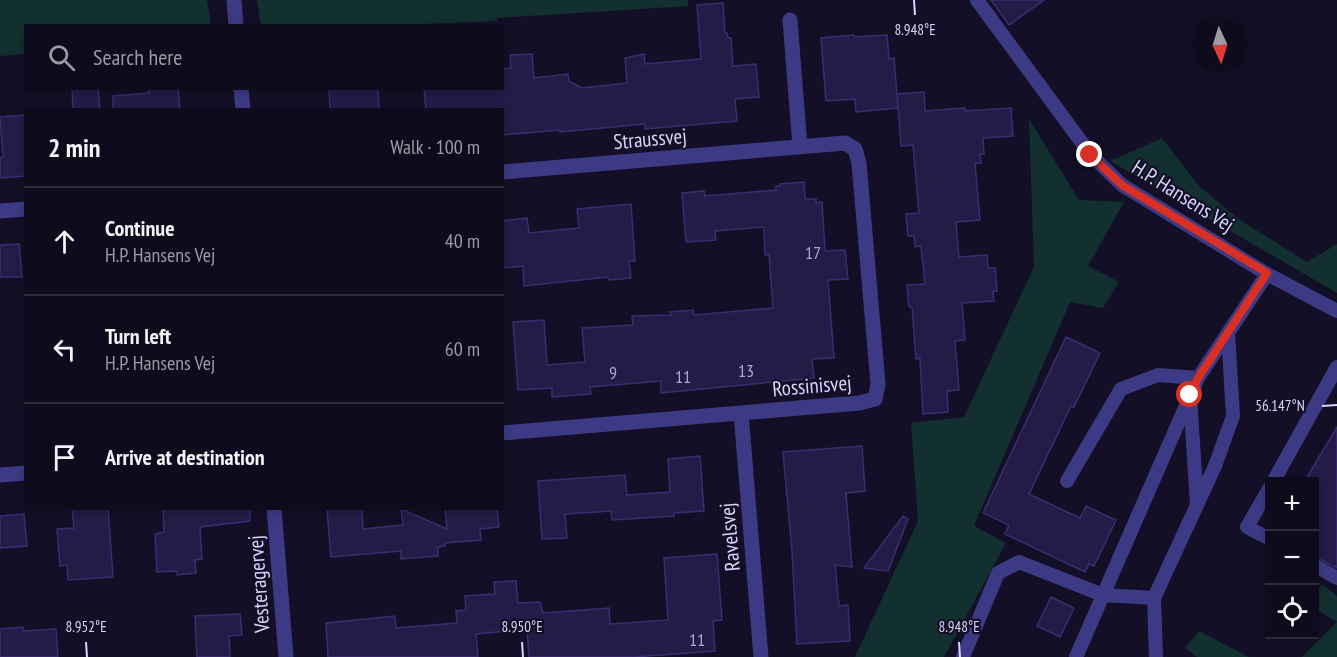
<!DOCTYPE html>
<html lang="en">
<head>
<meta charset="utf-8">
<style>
	body { margin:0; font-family:"PT Sans Narrow",sans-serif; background:#1c1929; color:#f1f3f6 }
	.controls { position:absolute; right:18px; bottom:18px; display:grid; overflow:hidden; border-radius:0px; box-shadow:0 3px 9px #0003 }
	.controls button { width:54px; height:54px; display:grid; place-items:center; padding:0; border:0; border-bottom:2px solid #2e2b3b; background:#0e0b1c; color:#f1f3f6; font:30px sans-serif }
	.compass { position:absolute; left:1193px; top:18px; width:54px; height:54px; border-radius:50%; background:#0e0b1c; box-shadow:0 3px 9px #0003; rotate:176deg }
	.stop { position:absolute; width:18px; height:18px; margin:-14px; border:4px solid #d93025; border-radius:50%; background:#fff }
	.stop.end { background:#d93025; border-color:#fff; box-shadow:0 2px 6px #0008 }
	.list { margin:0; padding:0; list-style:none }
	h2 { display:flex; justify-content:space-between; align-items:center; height:78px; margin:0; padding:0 24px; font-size:26px }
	h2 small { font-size:20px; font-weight:400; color:#9b9ba3 }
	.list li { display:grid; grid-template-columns:39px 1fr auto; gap:18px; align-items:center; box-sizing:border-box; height:108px; padding:0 24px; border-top:2px solid #2e2b3b }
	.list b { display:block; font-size:22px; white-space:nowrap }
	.list p { margin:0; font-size:20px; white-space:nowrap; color:#9b9ba3 }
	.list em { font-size:20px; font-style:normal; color:#9b9ba3 }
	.icon { flex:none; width:33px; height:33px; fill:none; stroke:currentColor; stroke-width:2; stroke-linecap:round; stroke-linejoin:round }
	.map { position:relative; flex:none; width:1337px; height:657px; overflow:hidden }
	.search { position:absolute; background:#0e0b1c; box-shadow:0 3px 9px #0003; left:24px; top:24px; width:480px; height:66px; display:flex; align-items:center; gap:15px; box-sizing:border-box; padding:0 21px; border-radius:0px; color:#9b9ba3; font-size:22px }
	.panel { position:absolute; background:#0e0b1c; box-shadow:0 3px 9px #0003; left:24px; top:108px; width:480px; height:402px; border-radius:0px }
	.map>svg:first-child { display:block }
	.green { fill:#12302f }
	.building { fill:#241b47; stroke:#3b2d73; stroke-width:1.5 }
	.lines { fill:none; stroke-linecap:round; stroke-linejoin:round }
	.lane { stroke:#3d3a85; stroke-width:14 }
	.street { stroke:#3d3a85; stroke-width:15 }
	.route { stroke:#d93025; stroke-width:8 }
	.ticks { fill:none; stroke:#d9d4ff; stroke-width:2 }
	.labels { text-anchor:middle; stroke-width:4.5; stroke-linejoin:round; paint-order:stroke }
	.number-label { font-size:18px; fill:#aca6d1 }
	.street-label { font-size:21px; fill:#d9d4ff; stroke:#130f26 }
	.ticks-label { font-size:15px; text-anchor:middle; fill:#d9d4ff; stroke:#130f26; stroke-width:4.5; stroke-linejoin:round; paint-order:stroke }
</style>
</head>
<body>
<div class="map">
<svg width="1337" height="657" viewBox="0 0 1337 657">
	<rect width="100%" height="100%" fill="#130f26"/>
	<path class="green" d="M0 0H207L211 25 26 26 25 54 0 56Z
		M257 0H688V6L497 18V21L375 26H261Z
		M1029 119 1079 200 1124 202 1088 266 1119 282 1103 308 1070 302 974 526 1006 543 944 657H855L918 521 911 423 964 417 1034 267Z
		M1162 138 1199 186 1240 220 1307 262 1337 244V293L1110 161Z
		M1322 584 1337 596V657H1302L1337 622 1315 609V594Z
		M1199 631 1249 657H1197L1185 648Z"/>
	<path class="building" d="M991 0H1044L1009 25Z
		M723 3 725 33H727L728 38H731L733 66 756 64 759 97 735 99 737 121 645 129V124L560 132V130L502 135V110H426L424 88H502V69L511 68 510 55 532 54 534 78 568 74 569 81 582 88 627 83 625 58 644 54 645 64 701 59 697 5Z
		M854 35V37L887 35 889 59 894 58 898 108 856 112 855 99 826 101 821 38Z
		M72 88H98L100 110H73Z
		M149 88H178L180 110H113V96L149 93Z
		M329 88H378L379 110H330Z
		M924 92 925 111 965 108V111L1011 108 1013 136 983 138 984 154H980L981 163H975L980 220 956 222 959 257 987 255 988 268H995L997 291H993L994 301 962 303 965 340 955 341 959 390 947 391 948 412 923 414 920 358 916 359 912 307H909L907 285 925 284 921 246 915 247 914 236H908L906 214 919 213 913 145 901 146 897 94Z
		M26 115V176L0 178V158L3 157 0 117Z
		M804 182 805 199H816V203L822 202 825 251 845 250 848 279 828 280 834 358 812 359 814 378 661 393V381L590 387 591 394 552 397V388L518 390 513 322 544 320 547 365 585 362 582 328 633 325 632 316 671 315 670 312 693 310 694 315 773 308 769 255H765L764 227 715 231 716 240 686 242 682 193 704 191 705 196 776 190V186H780V184Z
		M631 204 635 261H629L631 278 609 280 608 277 524 286 523 266 502 268V221L527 218 529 233 579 228 577 209Z
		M19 244 22 277H0V245Z
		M1066 337 1100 353 1074 407 1071 406 1029 494 1080 518 1086 506 1116 520 1094 566 1089 564 1085 572 1005 534 1009 525 983 513Z
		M1337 427V568L1314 556V482H1304Z
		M862 446 865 491 846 493 852 567 835 565 839 606 848 605 850 641 797 644 792 551 783 452Z
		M700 456 704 511 674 513V516L612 520 611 511 565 514 567 538 542 539 538 481 625 475 627 495 670 492 668 459Z
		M72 508H108L113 577 68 580 67 565 60 566 57 529 74 528Z
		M163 508H250V521L200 527 202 559 195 560 196 573 177 575V571L157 572 155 534 164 532Z
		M327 508H362L363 529 403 525 401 509 447 529 445 508H497L499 527 480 529 481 540 445 543V546L438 547V556L401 559V551L331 557Z
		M24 514 27 546 0 548V516Z
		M903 516 908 519 888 571 864 568Z
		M717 554 722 620 713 621 715 651 634 657H529L527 629 476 634 478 657H328L326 623 395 616 396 628 457 623 456 611 466 610 465 596 495 594 494 582 516 581 518 603 540 602 543 613 609 608 610 624 668 620 664 558Z
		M1051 597 1074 608 1060 637 1037 626Z
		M240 614 242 635 229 636 230 657H197L195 616Z
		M23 627V631L56 629 58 657H0V629Z"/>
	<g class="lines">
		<path class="lane" d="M977 0 1091 155 1122 185 1267 274 1337 311
			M1190 397 1197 504
			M1067 481 1121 389 1158 375 1198 378 1267 274
			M1273 482 1337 367
			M1270 487 1247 527 1270 539
			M1314 565 1337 578
			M1154 598 1215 466 1233 416 1228 333
			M963 657 998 573 1019 562 1103 595 1154 598 1156 657
			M1076 657 1198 378"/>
		<path class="street" d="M234 0 236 26
			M790 20 800 147
			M241 88 243 110
			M502 172 845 143 855 149 859 163 878 384 875 399 859 403 502 433
			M0 211 26 209
			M741 413 761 657
			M0 475 26 473
			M274 508 286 657"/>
	</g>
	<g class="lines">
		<path class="route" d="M1090 155 1122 185 1267 273 1198 378 1190 395"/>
	</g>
	<path class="ticks" d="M914 0 915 15M1322 406 1337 405M86 642 87 657M522 642 523 657M959 642 960 657"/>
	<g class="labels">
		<g class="number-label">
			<text x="813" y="259">17</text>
			<text x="746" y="377">13</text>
			<text x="613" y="379">9</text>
			<text x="683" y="383">11</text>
			<text x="697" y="646">11</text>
		</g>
		<g class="street-label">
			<text transform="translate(650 139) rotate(-5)" y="7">Straussvej</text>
			<text transform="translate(1183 196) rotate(32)" y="7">H.P. Hansens Vej</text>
			<text transform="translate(812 386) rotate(-5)" y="7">Rossinisvej</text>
			<text transform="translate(730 537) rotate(-95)" y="7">Ravelsvej</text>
			<text transform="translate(259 584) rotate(-94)" y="7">Vesteragervej</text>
		</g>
	</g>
	<g class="ticks-label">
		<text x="915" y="35">8.948°E</text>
		<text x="1280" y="411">56.147°N</text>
		<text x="86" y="632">8.952°E</text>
		<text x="522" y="632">8.950°E</text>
		<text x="959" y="632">8.948°E</text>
	</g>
</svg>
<div class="controls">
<button>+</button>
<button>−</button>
<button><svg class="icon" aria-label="locate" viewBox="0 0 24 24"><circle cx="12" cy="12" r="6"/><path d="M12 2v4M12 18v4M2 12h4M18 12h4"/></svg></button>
</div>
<svg class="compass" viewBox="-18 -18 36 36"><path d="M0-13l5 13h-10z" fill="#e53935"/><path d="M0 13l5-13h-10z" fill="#9b9ba3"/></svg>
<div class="stop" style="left:1190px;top:395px"></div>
<div class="stop end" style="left:1090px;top:155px"></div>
<div class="search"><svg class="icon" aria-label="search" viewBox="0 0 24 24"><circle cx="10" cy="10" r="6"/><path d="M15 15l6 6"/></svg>Search here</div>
<section class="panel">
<h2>2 min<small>Walk · 100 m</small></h2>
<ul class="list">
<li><svg class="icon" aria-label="ahead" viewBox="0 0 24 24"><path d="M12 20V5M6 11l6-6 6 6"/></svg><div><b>Continue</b><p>H.P. Hansens Vej</p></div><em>40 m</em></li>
<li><svg class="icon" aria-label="left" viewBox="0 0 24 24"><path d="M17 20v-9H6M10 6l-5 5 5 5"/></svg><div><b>Turn left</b><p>H.P. Hansens Vej</p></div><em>60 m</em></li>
<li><svg class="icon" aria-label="arrive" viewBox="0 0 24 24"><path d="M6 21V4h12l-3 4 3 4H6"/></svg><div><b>Arrive at destination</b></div></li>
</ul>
</section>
</div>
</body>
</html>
